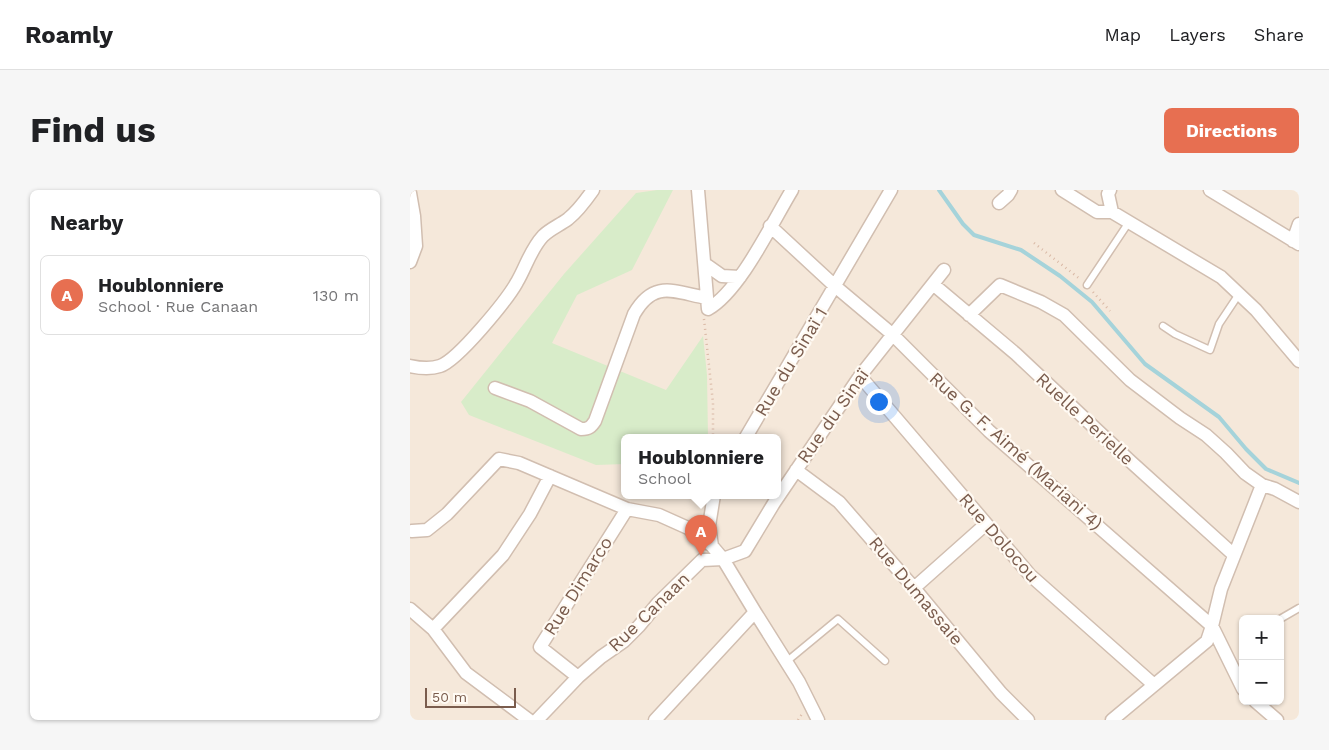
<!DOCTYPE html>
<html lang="en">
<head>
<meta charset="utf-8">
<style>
	body { margin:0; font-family:"Work Sans",sans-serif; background:#f6f6f6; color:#202124 }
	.controls { position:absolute; right:15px; bottom:15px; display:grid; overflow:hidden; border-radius:8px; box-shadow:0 1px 4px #0004 }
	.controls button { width:45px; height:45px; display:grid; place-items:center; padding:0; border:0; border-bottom:1px solid #e0e0e0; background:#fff; color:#202124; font:25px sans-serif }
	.scale { position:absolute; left:15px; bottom:12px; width:91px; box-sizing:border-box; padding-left:5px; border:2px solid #7a5c4d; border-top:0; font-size:14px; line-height:18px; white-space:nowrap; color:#7a5c4d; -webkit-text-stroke:4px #fffaf3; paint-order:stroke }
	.you { position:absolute; left:468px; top:211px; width:18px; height:18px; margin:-12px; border:4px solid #fff; border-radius:50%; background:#1a73e8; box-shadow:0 0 0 8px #1a73e833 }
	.badge { display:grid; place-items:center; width:32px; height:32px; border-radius:50%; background:#e76f51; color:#fff; font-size:16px; font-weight:700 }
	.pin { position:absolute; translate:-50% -41px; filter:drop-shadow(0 1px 2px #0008) }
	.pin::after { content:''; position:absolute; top:26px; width:18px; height:15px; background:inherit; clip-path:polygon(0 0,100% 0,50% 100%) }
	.popup { position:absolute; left:211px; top:244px; width:160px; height:65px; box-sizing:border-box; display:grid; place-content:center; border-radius:8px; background:#fff; filter:drop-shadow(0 1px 4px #0005); font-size:16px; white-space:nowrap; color:#757577 }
	.popup b { font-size:19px; color:#202124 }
	.popup::after { content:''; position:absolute; left:50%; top:100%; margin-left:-10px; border:10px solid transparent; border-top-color:#fff }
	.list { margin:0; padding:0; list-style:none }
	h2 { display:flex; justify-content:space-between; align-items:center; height:65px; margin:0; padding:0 20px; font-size:21px }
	h2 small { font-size:16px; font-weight:400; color:#757577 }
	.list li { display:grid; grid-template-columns:32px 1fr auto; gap:15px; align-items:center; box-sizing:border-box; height:80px; margin:0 10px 10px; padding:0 10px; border:1px solid #e0e0e0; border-radius:8px }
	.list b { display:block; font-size:19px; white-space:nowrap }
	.list p { margin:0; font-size:16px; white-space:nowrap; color:#757577 }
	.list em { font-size:16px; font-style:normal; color:#757577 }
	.map { position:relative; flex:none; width:889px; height:530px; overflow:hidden; border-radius:8px }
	header { display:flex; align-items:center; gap:30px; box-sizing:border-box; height:70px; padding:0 25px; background:#fff; border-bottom:1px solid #e0e0e0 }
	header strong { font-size:24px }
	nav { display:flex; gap:28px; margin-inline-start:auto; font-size:18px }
	.intro { display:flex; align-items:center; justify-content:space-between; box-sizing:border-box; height:120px; padding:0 30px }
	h1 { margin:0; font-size:35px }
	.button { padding:12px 22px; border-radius:8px; background:#e76f51; color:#fff; font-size:18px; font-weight:700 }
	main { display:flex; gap:30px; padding:0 30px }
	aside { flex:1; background:#fff; border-radius:8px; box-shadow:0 1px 4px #0004 }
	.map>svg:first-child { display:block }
	.residential { fill:#f5e8da; fill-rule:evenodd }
	.green { fill:#d8ecc9 }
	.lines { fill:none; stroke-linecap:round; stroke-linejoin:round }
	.stream { stroke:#a5d3da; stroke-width:4 }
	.service-casing { stroke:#d1beb0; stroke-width:9 }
	.minor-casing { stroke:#d1beb0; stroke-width:15 }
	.path { stroke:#d9b8a5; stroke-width:2.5; stroke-dasharray:1 4; stroke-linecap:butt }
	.service { stroke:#fff; stroke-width:6 }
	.minor { stroke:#fff; stroke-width:12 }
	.labels { text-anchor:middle; stroke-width:4.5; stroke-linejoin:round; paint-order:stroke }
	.street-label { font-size:18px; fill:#7a5c4d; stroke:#fffaf3 }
</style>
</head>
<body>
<header>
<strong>Roamly</strong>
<nav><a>Map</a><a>Layers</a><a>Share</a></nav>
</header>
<div class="intro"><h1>Find us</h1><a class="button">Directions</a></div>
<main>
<aside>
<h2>Nearby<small></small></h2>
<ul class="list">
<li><span class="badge">A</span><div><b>Houblonniere</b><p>School · Rue Canaan</p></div><em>130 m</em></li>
</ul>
</aside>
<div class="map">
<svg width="889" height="530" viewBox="0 0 889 530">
	<rect width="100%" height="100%" fill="#fdf6ec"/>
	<path class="residential" d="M0 0H889V530H0ZM215 247H367V305H215ZM833 429H870V511H833Z"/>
	<path class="green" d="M247 0H263L222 80 167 105 142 153 256 200 293 146 297 185 298 247H215V274L186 275 59 225 51 212 154 84 226 3Z"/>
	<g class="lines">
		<path class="stream" d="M529 0 553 34 564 45 611 60 650 86 682 112 735 174 809 227 836 259 856 279 889 293"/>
		<g class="service-casing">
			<path id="service" d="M677 95 719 32
				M753 136 765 144 800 160 809 134 829 104
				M870 429 889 418
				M376 472 428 429 475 471"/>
		</g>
		<g class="minor-casing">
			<path id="minor" d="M288 0 298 119C330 101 362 33 382 0
				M652 0 687 22H702L811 87 846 120 889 171
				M700 0 698 4 702 22
				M800 0 889 54
				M0 3 4 26 6 56 0 72
				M589 13 598 5 601 0
				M360 36 426 97 482 144 579 241 802 436 833 499
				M883 51 889 34
				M295 74 312 86 330 87
				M524 95 606 164 720 271 824 365
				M559 125 590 95 631 112 654 125 720 190 770 228 796 245 816 263 835 283 852 295 865 299 889 312
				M0 176C9 178 21 179 30 176 48 170 97 110 107 92 116 77 120 60 133 46 140 39 150 35 158 29 168 21 176 10 183 0
				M450 186 620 385 743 494
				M85 198 120 211 171 239C179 239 181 237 185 231L224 124C244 89 264 102 297 108
				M336 247 481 0
				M386 280 429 312 504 398 591 503 618 530
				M2 341 17 340 37 324 89 269 109 273 217 319 249 325 278 338 302 356 313 369 345 422 389 492 408 530
				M302 356 299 336 304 305
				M504 398 576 334
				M0 419 23 439
				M168 487 130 457 217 319
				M845 511 867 530
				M119 530 56 483 23 439 93 365 120 324 140 286
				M127 530 168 487 191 467 214 451 229 436 248 413 292 370 313 369 335 361 364 313 450 186 534 80
				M245 530 345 422
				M702 530 797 451 802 436 811 399 852 295"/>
		</g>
		<path class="path" d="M624 53 670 89
			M683 102 700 121
			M294 129 303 213V247
			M388 530 392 524"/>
		<use href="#service" class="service"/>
		<use href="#minor" class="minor"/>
	</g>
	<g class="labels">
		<g class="street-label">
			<text transform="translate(381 172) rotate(-59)" y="6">Rue du Sinaï 1</text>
			<text transform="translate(423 226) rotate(-55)" y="6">Rue du Sinaï</text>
			<text transform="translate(675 229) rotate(43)" y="6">Ruelle Perielle</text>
			<text transform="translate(606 261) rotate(42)" y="6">Rue G. F. Aimé (Mariani 4)</text>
			<text transform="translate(589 348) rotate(49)" y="6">Rue Dolocou</text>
			<text transform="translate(168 396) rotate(-58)" y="6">Rue Dimarco</text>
			<text transform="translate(506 401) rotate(50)" y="6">Rue Dumassaie</text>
			<text transform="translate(239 422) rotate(-44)" y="6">Rue Canaan</text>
		</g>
	</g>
</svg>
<div class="controls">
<button>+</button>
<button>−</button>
</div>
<div class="scale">50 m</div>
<div class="you"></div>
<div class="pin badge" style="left:291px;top:366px">A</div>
<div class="popup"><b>Houblonniere</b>School</div>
</div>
</main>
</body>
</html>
